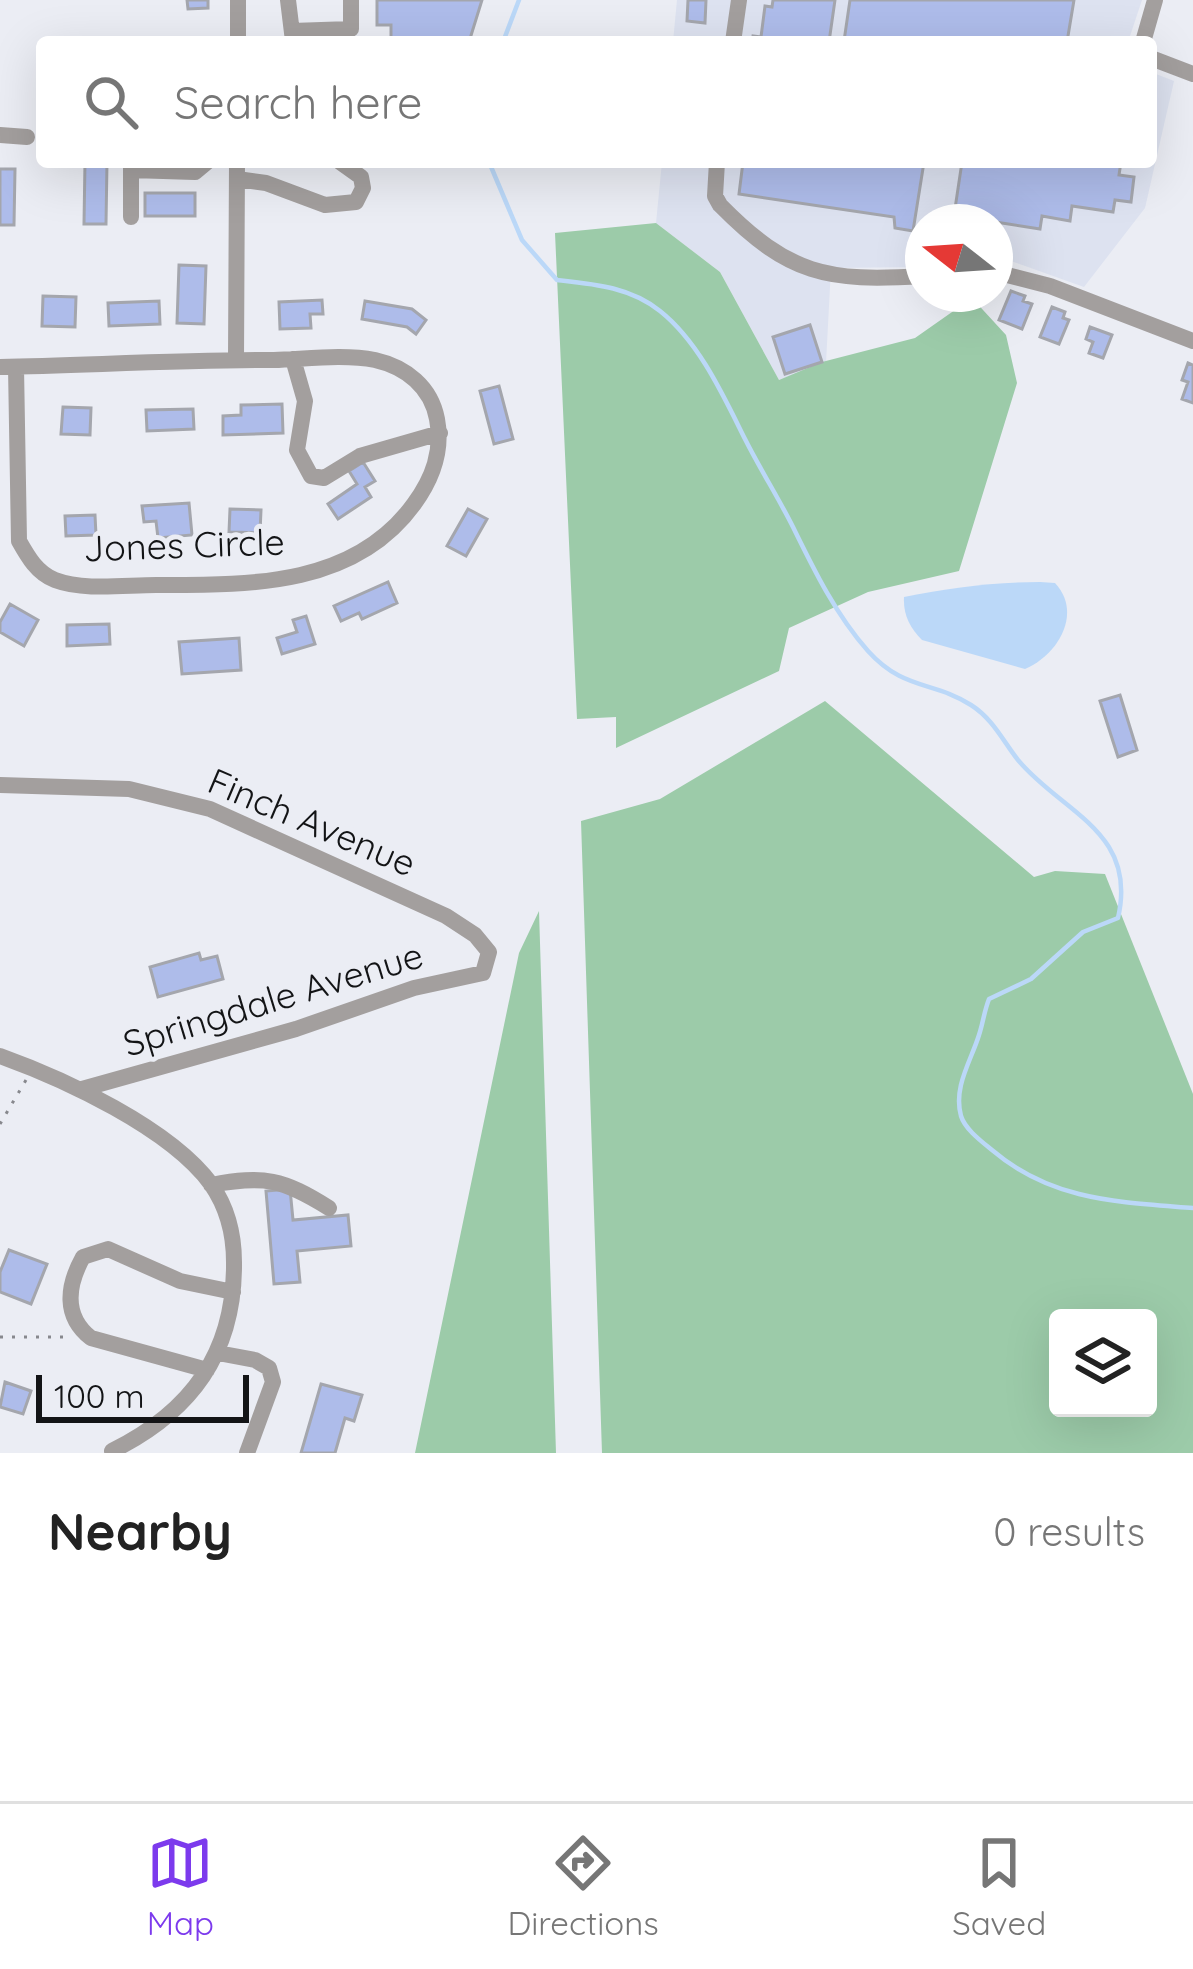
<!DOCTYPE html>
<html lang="en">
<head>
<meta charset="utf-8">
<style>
	body { margin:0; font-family:Quicksand,sans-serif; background:#f6f6f6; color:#222 }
	.controls { position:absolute; right:36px; bottom:36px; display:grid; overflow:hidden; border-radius:12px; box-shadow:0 12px 48px #0002 }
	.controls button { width:108px; height:108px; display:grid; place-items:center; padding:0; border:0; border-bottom:3px solid #e0e0e0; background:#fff; color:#222; font:60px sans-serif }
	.compass { position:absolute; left:905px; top:204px; width:108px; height:108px; border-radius:50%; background:#fff; box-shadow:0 12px 48px #0002; rotate:287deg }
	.scale { position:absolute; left:36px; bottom:30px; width:213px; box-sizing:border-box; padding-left:12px; border:6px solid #131416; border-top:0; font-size:33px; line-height:42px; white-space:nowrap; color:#131416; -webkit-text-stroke:9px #ebedf4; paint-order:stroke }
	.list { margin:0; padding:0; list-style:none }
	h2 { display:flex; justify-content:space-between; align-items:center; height:156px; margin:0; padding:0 48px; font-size:51px }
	h2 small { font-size:39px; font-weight:400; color:#767676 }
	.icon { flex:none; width:66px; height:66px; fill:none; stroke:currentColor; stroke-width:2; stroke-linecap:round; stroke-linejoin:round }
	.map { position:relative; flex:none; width:1193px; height:1453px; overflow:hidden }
	.search { position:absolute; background:#fff; box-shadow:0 12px 48px #0002; left:36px; right:36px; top:36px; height:132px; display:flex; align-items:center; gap:30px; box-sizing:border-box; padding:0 42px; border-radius:12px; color:#767676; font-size:45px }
	.sheet { height:348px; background:#fff }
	nav { display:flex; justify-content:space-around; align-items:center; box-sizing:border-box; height:168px; border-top:3px solid #e0e0e0; background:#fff; font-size:33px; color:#767676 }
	nav a { display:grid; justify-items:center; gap:6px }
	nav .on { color:#7c3aed }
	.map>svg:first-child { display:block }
	.built { fill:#dde2f0 }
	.forest { fill:#9ccba9; fill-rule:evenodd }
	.water { fill:#bbd8f8 }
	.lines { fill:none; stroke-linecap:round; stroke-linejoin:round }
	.stream { stroke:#bbd8f8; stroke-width:4.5 }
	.building { fill:#aebcea; stroke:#a4a6ad; stroke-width:3 }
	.path { stroke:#87888d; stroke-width:3; stroke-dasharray:3 9; stroke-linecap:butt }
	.minor { stroke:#a39f9e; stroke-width:16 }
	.labels { text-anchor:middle; stroke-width:10; stroke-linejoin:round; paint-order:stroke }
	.street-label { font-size:36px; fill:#131416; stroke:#ebedf4 }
</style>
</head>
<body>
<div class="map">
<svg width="1193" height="1453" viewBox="0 0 1193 1453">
	<rect width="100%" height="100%" fill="#ebedf4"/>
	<path class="built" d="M677 0H1142L1128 42H673Z
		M1151 72 1174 81 1145 208 1084 287 1011 261 995 262V222H923V267L831 268 826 363 779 380 720 272 656 223 662 162H1151Z"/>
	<path class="forest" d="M656 223 720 272 779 380 822 362 915 338 972 298 1006 335 1017 383 959 571 868 592 789 628 779 671 616 748V717L577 719 555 233Z
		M825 701 1034 877 1055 871 1105 874 1193 1094V1453H602L581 821 660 799ZM1148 1318V1408H1058V1318Z
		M539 911 556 1453H415L519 953Z"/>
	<path class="water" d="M1040 582 1055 583C1083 613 1058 655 1025 669L922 640C910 628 903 615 904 597 949 588 994 582 1040 582Z"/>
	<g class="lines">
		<path class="stream" d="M503 42 519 0
			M489 162 522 240 557 280C594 284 630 287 660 311 699 342 723 395 745 439 760 469 778 497 793 527 814 570 836 615 868 651 904 691 934 681 971 705 993 719 1003 741 1018 760 1062 813 1138 831 1118 918L1083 932 1031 979 989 999C984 1012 983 1023 979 1035 971 1061 953 1087 961 1116 965 1129 981 1141 992 1150 1052 1201 1118 1202 1193 1208"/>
	</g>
	<path class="building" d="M187 0H208V8L188 9Z
		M377 0H482L469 42H391V25H377Z
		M688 0H706L705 23 687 21Z
		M773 0H835L829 42H752L753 36 761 37 765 6 772 7Z
		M850 0H1074L1067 42H848L844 41Z
		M85 162H107L106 224H84Z
		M743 162H924L913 231 895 228 894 217 739 194Z
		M962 162H1121L1119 175 1134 177 1131 202 1115 200 1113 212 1072 206 1070 221 1042 216 1040 229 963 217 962 222H953Z
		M0 169H15L14 225H0Z
		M145 193H195V216H145Z
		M179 265 206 266 204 324 177 323Z
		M1011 291 1025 296 1023 301 1032 304 1022 329 999 320Z
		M43 296 76 297 75 327 42 326Z
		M322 300 323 314H310L311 328 280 329 279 302Z
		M159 301 160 324 109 326 108 303Z
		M365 301 412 309 426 320 416 334 407 327 362 319Z
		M1052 307 1065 312 1063 318 1069 320 1059 344 1040 337Z
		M810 325 822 362 785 374 773 337Z
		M1090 327 1112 335 1103 358 1089 353 1093 342 1086 339Z
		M1188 363 1193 365V403L1182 399 1188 382 1182 380Z
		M499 386 513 439 494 444 480 391Z
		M282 404 283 433 223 435V416L241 415V405Z
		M63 407 91 408 90 435 61 434Z
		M193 409 194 429 147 431 146 410Z
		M363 462 375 481 365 487 371 497 338 519 328 504 357 484 349 471Z
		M189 503 192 535 158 538 156 521 144 522 142 506Z
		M230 509 261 510 260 533 229 532Z
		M468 509 487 519 466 556 447 546Z
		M95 515 96 535 66 536 65 516Z
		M388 582 397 603 362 619 359 613 341 621 334 606Z
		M10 604 38 620 24 646 0 632V622Z
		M306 616 315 644 282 654 277 638 297 632 293 620Z
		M109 624 110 644 67 646V625Z
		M239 638 241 670 182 674 179 642Z
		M1120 695 1137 750 1118 757 1100 701Z
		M199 953 201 960 217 956 223 979 158 997 150 967Z
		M290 1189 293 1220 348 1215 351 1246 297 1251 300 1282 274 1284 266 1191Z
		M9 1250 47 1264 31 1304 0 1292V1272Z
		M5 1382 31 1391 23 1414 0 1407Z
		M321 1384 362 1395 354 1421 345 1418 335 1453H301Z"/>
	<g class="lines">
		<path class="path" d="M0 1124 26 1080
			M0 1337H65"/>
		<path class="minor" d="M288 0 293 41
			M292 31 351 29V0
			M238 42V0
			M733 42 739 0
			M1143 42 1155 0
			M1151 58 1193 74
			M0 135 27 137
			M717 162 715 196 720 205C789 275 827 282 923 276
			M131 163V217
			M131 170 195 172 207 162
			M237 179 266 183 325 205 356 202 363 188 361 177 340 162
			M995 272 1050 286 1193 341
			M293 359 305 401 297 450 311 476 324 478 360 456 440 433
			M236 360 237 162
			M0 367C91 365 183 360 274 360 306 359 344 354 375 360 406 367 431 387 437 419 443 451 433 478 414 504 354 587 249 585 156 585 125 585 84 591 55 580 37 573 28 557 19 541L16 367
			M0 785 129 789 210 809 446 916 475 935 489 952 483 973 414 988 296 1029 82 1089
			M0 1056C64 1079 170 1128 211 1184 227 1207 234 1235 234 1262 235 1353 191 1412 112 1451
			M211 1185C264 1175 283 1179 329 1208
			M218 1353 255 1360 269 1368 273 1382 247 1453
			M207 1370 91 1338C63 1316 67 1286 83 1257L108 1249 180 1281 233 1292"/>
	</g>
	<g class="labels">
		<g class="street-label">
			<text transform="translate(184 545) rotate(-2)" y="13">Jones Circle</text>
			<text transform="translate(312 822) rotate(23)" y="13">Finch Avenue</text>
			<text transform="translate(273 999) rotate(-17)" y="13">Springdale Avenue</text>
		</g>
	</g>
</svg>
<div class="controls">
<button><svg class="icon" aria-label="layers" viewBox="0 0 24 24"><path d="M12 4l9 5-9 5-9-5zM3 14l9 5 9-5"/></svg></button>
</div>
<svg class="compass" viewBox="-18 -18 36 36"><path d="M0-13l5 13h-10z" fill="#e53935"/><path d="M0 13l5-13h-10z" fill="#767676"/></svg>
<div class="scale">100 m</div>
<div class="search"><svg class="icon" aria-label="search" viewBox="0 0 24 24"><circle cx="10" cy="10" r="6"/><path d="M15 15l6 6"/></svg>Search here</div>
</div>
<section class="sheet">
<h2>Nearby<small>0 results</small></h2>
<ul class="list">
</ul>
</section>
<nav>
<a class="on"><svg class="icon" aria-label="map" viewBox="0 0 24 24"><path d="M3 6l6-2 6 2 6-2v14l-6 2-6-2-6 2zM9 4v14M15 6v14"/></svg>Map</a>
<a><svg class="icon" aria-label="directions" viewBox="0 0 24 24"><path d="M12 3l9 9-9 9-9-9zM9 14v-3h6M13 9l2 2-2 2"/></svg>Directions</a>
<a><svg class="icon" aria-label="saved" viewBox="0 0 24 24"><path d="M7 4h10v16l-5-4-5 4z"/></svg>Saved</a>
</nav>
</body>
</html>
